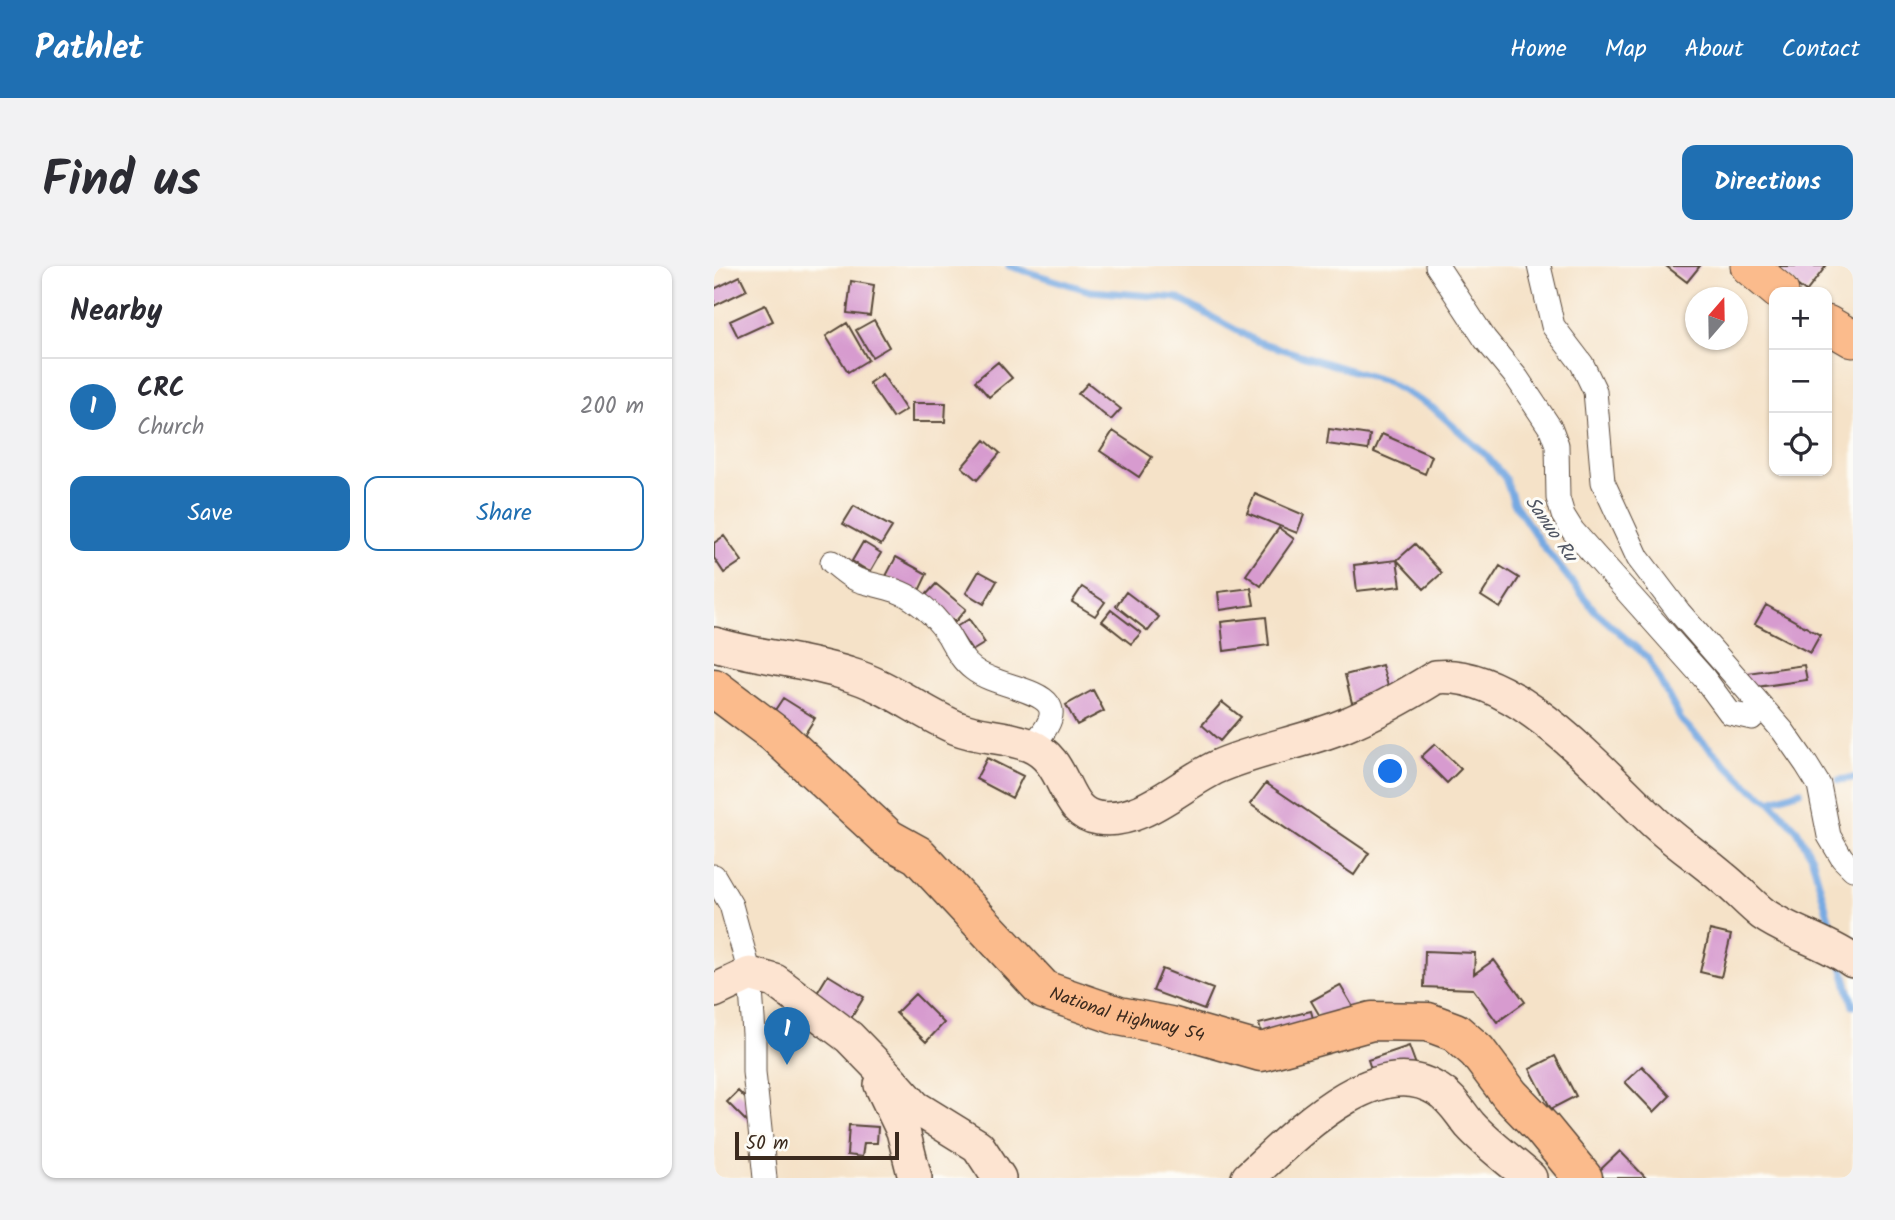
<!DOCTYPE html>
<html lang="en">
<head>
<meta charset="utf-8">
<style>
	body { margin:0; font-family:Kalam,sans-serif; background:#f2f2f3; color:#2b2b33 }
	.controls { position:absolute; right:21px; top:21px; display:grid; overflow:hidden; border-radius:14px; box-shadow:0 2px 5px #0004 }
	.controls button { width:63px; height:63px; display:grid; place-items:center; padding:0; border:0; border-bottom:2px solid #e1e1e2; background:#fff; color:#2b2b33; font:35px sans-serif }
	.compass { position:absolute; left:971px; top:21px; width:63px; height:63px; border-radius:50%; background:#fff; box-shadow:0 2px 5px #0004; rotate:20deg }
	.scale { position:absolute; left:21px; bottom:18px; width:164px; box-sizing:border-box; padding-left:7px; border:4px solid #3b2a1e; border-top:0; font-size:19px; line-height:24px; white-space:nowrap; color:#3b2a1e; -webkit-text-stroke:5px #fdfcf7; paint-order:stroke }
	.you { position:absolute; left:677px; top:506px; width:24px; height:24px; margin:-18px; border:5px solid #fff; border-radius:50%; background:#1a73e8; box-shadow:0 0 0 10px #1a73e833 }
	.badge { display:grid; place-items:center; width:46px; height:46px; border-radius:50%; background:#1f6fb2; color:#fff; font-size:23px; font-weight:700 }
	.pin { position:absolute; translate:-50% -58px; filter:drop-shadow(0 2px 4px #0008) }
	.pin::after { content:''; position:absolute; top:37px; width:24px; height:21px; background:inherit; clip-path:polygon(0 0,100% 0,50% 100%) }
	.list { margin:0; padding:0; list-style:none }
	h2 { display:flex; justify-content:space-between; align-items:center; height:91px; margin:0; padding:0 28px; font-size:30px }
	h2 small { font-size:23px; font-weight:400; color:#7c7c81 }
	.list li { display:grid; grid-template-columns:46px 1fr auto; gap:21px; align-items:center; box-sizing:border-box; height:98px; padding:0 28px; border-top:2px solid #e1e1e2 }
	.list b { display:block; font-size:26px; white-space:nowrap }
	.list p { margin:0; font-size:23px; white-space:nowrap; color:#7c7c81 }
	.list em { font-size:23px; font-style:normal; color:#7c7c81 }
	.actions { display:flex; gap:14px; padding:21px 28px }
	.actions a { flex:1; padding:16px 0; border:2px solid #1f6fb2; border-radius:14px; text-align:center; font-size:24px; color:#1f6fb2 }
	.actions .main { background:#1f6fb2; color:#fff }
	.icon { flex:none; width:38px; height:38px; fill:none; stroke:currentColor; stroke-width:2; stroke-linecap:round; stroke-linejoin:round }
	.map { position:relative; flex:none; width:1139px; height:912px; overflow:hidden; border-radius:14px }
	header { display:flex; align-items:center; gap:42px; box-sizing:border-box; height:98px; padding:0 35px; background:#1f6fb2; color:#fff }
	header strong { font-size:33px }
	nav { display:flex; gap:38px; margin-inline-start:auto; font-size:24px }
	.intro { display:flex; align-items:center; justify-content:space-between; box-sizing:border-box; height:168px; padding:0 42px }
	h1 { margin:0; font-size:49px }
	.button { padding:18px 32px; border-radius:14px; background:#1f6fb2; color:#fff; font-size:24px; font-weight:700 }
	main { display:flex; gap:42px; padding:0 42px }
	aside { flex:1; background:#fff; border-radius:14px; box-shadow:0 2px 5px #0004 }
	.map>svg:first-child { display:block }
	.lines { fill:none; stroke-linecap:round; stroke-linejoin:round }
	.stream { stroke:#76a9e2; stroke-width:7 }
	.building { fill:#d79bcf }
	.street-casing { stroke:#574638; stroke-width:25 }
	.secondary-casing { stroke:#574638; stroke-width:36 }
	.primary-casing { stroke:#574638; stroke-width:39 }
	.highway-casing { stroke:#574638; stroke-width:41 }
	.street { stroke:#fff; stroke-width:23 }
	.secondary { stroke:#fde4d1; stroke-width:33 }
	.primary { stroke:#fbbb8c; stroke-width:37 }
	.highway { stroke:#fbbb8c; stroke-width:38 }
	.labels { text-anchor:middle; stroke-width:6; stroke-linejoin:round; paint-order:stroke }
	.street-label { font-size:18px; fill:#3b2a1e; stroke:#fdfcf7 }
	.water-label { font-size:19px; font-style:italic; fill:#505663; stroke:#fdfcf7 }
</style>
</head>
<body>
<header>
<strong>Pathlet</strong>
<nav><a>Home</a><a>Map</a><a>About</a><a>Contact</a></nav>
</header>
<div class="intro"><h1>Find us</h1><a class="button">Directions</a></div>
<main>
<aside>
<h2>Nearby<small></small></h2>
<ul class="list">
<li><span class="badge">1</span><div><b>CRC</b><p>Church</p></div><em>200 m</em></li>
</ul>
<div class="actions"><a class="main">Save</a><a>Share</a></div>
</aside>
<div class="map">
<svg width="1139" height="912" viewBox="0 0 1139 912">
	<rect width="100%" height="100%" fill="#fdfcf7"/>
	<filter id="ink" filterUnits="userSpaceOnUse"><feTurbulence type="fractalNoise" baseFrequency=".0143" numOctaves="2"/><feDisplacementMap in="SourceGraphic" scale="14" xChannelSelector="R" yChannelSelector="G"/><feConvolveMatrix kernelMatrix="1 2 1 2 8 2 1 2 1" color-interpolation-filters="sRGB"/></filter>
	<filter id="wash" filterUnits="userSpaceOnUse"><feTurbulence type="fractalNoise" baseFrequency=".00686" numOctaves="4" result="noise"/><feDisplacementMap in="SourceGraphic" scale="28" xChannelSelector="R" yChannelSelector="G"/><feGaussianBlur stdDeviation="1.57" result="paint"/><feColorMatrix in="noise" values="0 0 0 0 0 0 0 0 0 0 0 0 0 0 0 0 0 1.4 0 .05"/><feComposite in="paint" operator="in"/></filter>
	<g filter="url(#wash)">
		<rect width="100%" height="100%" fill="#f5e2c8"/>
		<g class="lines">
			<path class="stream" d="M295 0 376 25 463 32 542 75 671 115 719 142 772 189 791 212 800 237 829 280 882 346 934 392 967 454 1034 520 1056 535 1083 564 1098 592 1120 671
				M1125 514 1139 512
				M1056 535 1086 525
				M1128 700 1139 740"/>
		</g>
		<g id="blocks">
			<path class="building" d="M952 0H986L973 16Z
				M1059 0H1112L1092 26Z
				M26 10 33 24 0 40V23Z
				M137 15 160 19 156 50 133 47Z
				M51 39 59 55 24 71 16 55Z
				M160 54 175 81 158 91 142 64Z
				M133 57 154 94 134 106 112 70Z
				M284 96 298 112 275 131 261 115Z
				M168 108 192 144 179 152 155 117Z
				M374 117 407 143 397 154 364 128Z
				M198 137H232L231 156H198Z
				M615 163 656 169 654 184 613 178Z
				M399 165 438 191 425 211 386 185Z
				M668 168 718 190 711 208 660 186Z
				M271 174 286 187 263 214 248 201Z
				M541 228 590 249 583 267 533 247Z
				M140 240 178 261 167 279 129 258Z
				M565 262 580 273 547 320 532 309Z
				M10 270 28 295 10 307 0 292V277Z
				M149 276 167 287 156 306 138 295Z
				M701 278 728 307 710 323 683 294Z
				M182 291 213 308 204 327 172 310Z
				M683 294 687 320 643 325 640 299Z
				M786 300 805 312 786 342 767 330Z
				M265 305 283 315 270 338 252 327Z
				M222 318 252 343 241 356 211 330Z
				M368 321 391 336 381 350 358 336Z
				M537 322 540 339 506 344 504 326Z
				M412 326 445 351 434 365 402 340Z
				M1052 339 1106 369 1096 387 1041 358Z
				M397 344 427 367 417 378 388 355Z
				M552 351 555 379 510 385 507 356Z
				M255 353 271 377 258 385 242 361Z
				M668 399 676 427 638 437 631 409Z
				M1090 399 1093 414 1028 423 1026 408Z
				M379 424 390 445 363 459 352 439Z
				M69 432 101 452 87 474 55 453Z
				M508 436 527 451 506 475 488 459Z
				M721 478 747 503 733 517 707 491Z
				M273 492 309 510 298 532 262 513Z
				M552 517 655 587 640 609 536 538Z
				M996 664 1017 669 1007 711 986 706Z
				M711 685 761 687 760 708 780 694 811 736 783 756 759 723 710 721Z
				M448 703 499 723 490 744 439 725Z
				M114 709 150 731 136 754 100 732Z
				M626 719 642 746 613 762 597 735Z
				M201 728 230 757 212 776 182 747Z
				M597 745 603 767 551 781 545 758Z
				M695 780 702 799 659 809 654 794Z
				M841 790 862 830 837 843 816 803Z
				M928 800 956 830 940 846 911 816Z
				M24 825 45 846 34 857 13 836Z
				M135 859 164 861 163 877H150L148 891 133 889Z
				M906 885 932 912H890L884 906Z"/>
		</g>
	</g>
	<g filter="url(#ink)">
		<use href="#blocks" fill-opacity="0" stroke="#574638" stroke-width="2"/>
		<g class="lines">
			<g class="street-casing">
				<path id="street" d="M723 0 771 73 803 112 837 163 843 179 844 232 849 249 859 265 990 412 1016 447 1038 452 1043 437
					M825 0 839 60 868 98 881 125 889 216 924 292 965 346 1069 465 1092 498 1105 519 1115 570 1128 592 1139 603
					M118 296C128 304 137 313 150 316 167 321 185 323 200 334 213 343 226 356 234 369 241 381 247 394 259 403 290 428 376 421 317 480
					M0 610 17 639 36 708 40 768V806L51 912"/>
			</g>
			<g class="secondary-casing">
				<path id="secondary" d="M0 378C44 391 90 394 134 408 173 419 206 446 243 462 265 471 292 470 315 479 355 495 347 547 384 552 427 559 466 518 503 501 543 483 588 477 629 460 661 447 693 429 722 411 798 403 884 503 935 551 958 574 985 591 1009 612 1023 623 1035 637 1049 648 1076 667 1111 675 1139 695
					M0 725 36 708 61 715 135 771 175 812 201 841 264 880 285 912
					M167 819 189 865 201 912
					M534 912C577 873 661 783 724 824 739 833 745 846 756 859 773 878 797 895 816 912"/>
			</g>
			<g class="primary-casing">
				<path id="primary" d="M1035 0 1066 26
					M1113 58 1139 73"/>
			</g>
			<g class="highway-casing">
				<g id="highway">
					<path id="s1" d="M0 422 61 468 175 573 204 589 330 724 405 750 456 760 547 786 658 755 714 756 741 766 763 785 796 829 828 862 869 912"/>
				</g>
			</g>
			<use href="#street" class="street"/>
			<use href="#secondary" class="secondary"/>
			<use href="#primary" class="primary"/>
			<use href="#highway" class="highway"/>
		</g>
	</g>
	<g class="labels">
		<g class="street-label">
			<text dy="6" stroke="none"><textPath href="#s1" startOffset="536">National Highway 54</textPath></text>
		</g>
		<g class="water-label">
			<text transform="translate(838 262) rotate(55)" y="7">Sanuo Ru</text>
		</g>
	</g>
</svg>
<div class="controls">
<button>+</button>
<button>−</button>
<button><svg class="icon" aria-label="locate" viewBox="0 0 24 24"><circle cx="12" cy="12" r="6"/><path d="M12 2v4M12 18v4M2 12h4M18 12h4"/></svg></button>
</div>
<svg class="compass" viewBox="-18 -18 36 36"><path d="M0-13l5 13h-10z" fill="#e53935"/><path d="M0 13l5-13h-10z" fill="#7c7c81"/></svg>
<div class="scale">50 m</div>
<div class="you"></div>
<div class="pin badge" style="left:73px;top:799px">1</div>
</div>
</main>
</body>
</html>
